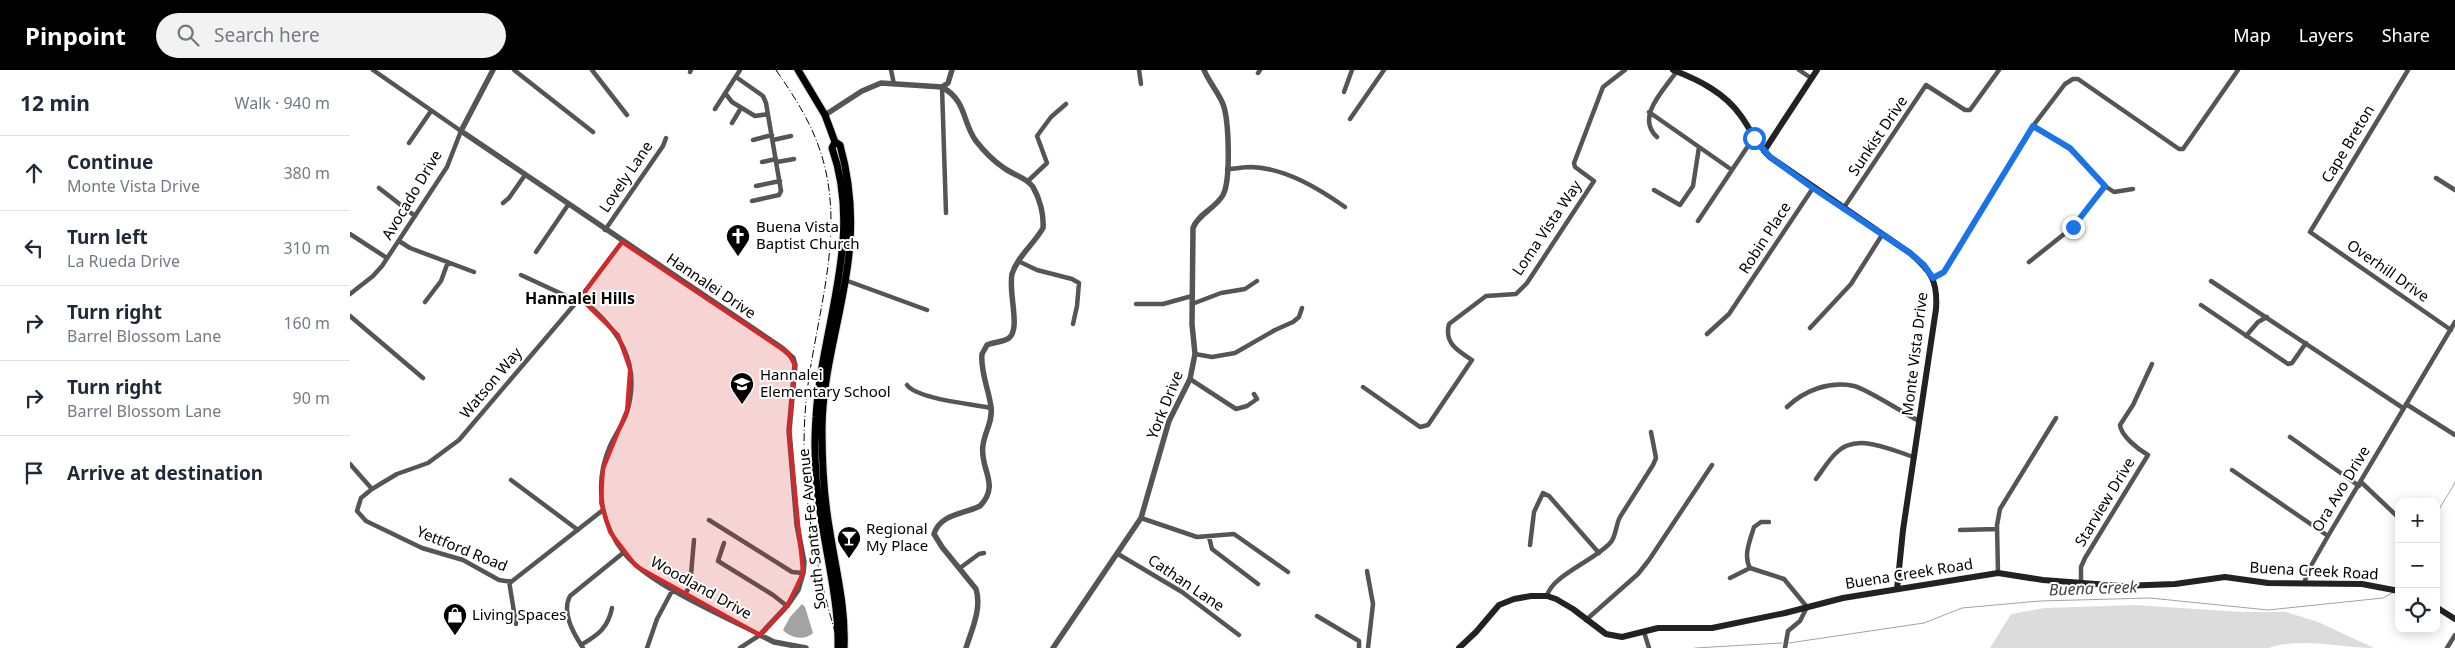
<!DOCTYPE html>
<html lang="en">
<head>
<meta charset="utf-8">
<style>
	body { margin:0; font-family:"Noto Sans",sans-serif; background:#f2f2f3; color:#1f2937 }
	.controls { position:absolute; right:15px; bottom:15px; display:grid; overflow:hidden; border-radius:10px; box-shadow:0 2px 12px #0003 }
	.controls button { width:45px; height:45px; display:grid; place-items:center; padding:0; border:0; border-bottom:1px solid #e0e1e3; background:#fff; color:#1f2937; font:25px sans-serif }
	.stop { position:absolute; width:15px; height:15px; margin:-11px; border:4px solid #1a73e8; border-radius:50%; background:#fff }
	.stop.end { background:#1a73e8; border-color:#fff; box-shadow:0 1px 5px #0008 }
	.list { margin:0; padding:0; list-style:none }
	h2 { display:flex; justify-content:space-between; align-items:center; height:65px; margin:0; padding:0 20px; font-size:21px }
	h2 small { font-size:16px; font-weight:400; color:#747a83 }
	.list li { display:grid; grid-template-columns:32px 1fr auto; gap:15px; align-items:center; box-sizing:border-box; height:75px; padding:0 20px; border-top:1px solid #e0e1e3 }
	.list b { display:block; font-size:19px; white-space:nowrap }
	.list p { margin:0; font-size:16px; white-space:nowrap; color:#747a83 }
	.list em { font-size:16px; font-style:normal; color:#747a83 }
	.icon { flex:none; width:28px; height:28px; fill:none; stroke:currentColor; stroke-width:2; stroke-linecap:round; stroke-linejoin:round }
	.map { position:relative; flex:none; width:2105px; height:578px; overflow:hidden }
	header { display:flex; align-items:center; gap:30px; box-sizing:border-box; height:70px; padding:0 25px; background:#000; color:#fff }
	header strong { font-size:24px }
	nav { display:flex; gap:28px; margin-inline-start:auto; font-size:18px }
	.search { width:350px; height:45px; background:#f2f2f3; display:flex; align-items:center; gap:12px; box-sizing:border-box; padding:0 18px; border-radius:28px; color:#747a83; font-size:19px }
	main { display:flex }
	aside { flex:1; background:#fff }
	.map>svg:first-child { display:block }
	.green { fill:#dcdcdc }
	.water { fill:#a3a3a3 }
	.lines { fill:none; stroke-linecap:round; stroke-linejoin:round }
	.stream { stroke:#a3a3a3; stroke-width:1 }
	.primary-casing { stroke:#dbdbdb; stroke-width:9 }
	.minor { stroke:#555; stroke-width:4.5 }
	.tertiary { stroke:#555; stroke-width:5.5 }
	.secondary { stroke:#222; stroke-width:6 }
	.primary { stroke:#000; stroke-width:7 }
	.tram { stroke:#000; stroke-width:1 }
	.rail { stroke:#000; stroke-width:1; stroke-dasharray:8 2.5 1 2.5; stroke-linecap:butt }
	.route { stroke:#1a73e8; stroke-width:6 }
	.marked { fill:#d62828; fill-opacity:0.2; stroke:#d62828; stroke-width:4; stroke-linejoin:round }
	.labels { text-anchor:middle; stroke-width:4; stroke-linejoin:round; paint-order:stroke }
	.street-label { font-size:15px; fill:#000; stroke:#fff }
	.poi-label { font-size:15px; fill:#000; stroke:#fff; text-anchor:start }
	.neighbourhood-label { font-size:16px; font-weight:bold; fill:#000; stroke:#fff }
	.water-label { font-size:16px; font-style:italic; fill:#444; stroke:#fff }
</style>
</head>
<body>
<header>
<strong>Pinpoint</strong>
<div class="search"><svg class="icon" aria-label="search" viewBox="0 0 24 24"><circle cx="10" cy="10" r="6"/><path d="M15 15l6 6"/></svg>Search here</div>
<nav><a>Map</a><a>Layers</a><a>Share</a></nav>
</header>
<main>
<aside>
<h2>12 min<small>Walk · 940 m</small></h2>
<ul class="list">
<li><svg class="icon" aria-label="ahead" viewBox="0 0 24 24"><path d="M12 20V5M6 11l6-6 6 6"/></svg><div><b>Continue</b><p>Monte Vista Drive</p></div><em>380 m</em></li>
<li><svg class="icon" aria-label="left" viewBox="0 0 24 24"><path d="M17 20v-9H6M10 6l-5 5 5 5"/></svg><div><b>Turn left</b><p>La Rueda Drive</p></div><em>310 m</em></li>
<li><svg class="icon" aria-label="right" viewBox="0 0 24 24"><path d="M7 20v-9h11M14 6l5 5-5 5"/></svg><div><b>Turn right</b><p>Barrel Blossom Lane</p></div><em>160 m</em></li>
<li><svg class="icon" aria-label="right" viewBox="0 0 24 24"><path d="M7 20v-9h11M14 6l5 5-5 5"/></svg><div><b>Turn right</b><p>Barrel Blossom Lane</p></div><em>90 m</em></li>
<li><svg class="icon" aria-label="arrive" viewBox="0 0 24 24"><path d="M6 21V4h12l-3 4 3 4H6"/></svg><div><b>Arrive at destination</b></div></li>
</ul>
</aside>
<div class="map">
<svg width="2105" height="578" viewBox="0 0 2105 578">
	<rect width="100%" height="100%" fill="#fff"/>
	<path class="green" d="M1786 535 1891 542H1936L1968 552 2024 578C1989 578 1952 567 1918 578H1640L1661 544 1695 538Z"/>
	<path class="water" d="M452 534 455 537 463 563C455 571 440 568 433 560L440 547Z"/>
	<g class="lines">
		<path class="stream" d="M2086 449C2088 436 2100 424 2105 412
			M1439 573 1574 553 1612 538 1690 531 1800 528 1918 540 2033 528 2044 522
			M1345 578 1432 573"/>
		<g class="primary-casing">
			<path id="primary" d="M448 0 475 45 485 72 490 75C500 111 503 147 499 184 493 243 472 300 472 360 472 393 474 429 480 462 486 501 496 538 494 578
				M485 72 482 78C514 168 471 257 466 347 463 385 467 428 474 465 480 501 489 541 488 578"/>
		</g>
		<path class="minor" d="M164 0 243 62
			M242 0 277 45
			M541 0 544 14
			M789 0 791 14
			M1449 0 1461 8
			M2058 0 1960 162 2101 260
			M340 2 341 0
			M908 3 910 0
			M386 7 413 26 416 33 431 121 429 125 402 131
			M592 17 596 143
			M994 22 1002 0
			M375 23 382 32 405 46 418 44
			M365 39 390 0
			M1299 42 1382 100
			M1000 49 1034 0
			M382 53 391 38
			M1307 67C1285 47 1314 20 1327 1
			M403 70 422 65
			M423 70 441 66
			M59 73 81 41
			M412 92 426 89
			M427 92 444 89
			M877 99C885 99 893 97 901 97 935 98 968 118 995 137
			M2086 108 2105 120
			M678 111 697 93 687 66 701 47 716 34
			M406 116 430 111
			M1755 116 1764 122 1783 119
			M29 118 65 146
			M1304 120 1330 135 1343 116 1349 77
			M153 133 159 128 175 105
			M1493 139 1576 15 1615 40H1620L1649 0
			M1348 151 1398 76 1407 72
			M255 160 313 76 316 68
			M0 164 37 188
			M49 171 60 178 124 202
			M186 182 218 135
			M668 191 687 200 722 209 729 213 727 236 723 254
			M1679 192 1723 157 1755 116 1720 79 1683 56
			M171 205 225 230 230 228C268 258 292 292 277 342 273 354 265 365 260 376 244 412 250 453 274 483 298 514 373 546 410 565L390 578
			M1583 208 1594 202 1683 56 1715 14 1723 9H1728L1829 79H1833L1888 0
			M495 210 577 240
			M1861 211 2053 338
			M0 224 23 206 32 196 97 97 111 61 23 0
			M75 232 91 211 98 192
			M786 234H813L842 226
			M842 234 871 223 895 219 907 211
			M1851 235 1938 294 1942 293 1956 273
			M0 246 73 308
			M1460 258 1501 214 1532 165
			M1357 264 1379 244 1463 118
			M1896 266 1908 252 1917 247
			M845 284 862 287 885 283 925 260 943 252 949 247 952 238
			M840 309 886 339 897 336 907 329 904 324
			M557 315C567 329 623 334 641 338
			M1013 317 1070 357 1078 355 1122 290C1107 280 1094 273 1099 254L1136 226 1166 224 1177 213 1244 111 1225 97 1224 93 1253 17 1275 0
			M2056 334 2105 365
			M1437 337C1455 320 1479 311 1504 316 1517 319 1555 344 1569 351
			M1940 367 2009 416
			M0 394 22 419
			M1882 400 1978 466
			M1466 409C1472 401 1478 391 1485 384 1506 361 1540 380 1564 387
			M161 410 228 460
			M2011 412 2049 448
			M253 440 161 512 149 510 113 490 72 478 16 451 7 441 11 428 22 419 47 404 78 393 109 370 230 228 272 172
			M791 448 847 467 884 464 938 502
			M359 450 442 502 453 503
			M1419 452H1411L1404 457C1400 471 1393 485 1400 498L1434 509 1457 537 1450 551 1438 561 1435 578
			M1610 460 1647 459
			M859 467 862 479 908 514
			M374 473 368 491 423 525 437 536
			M1180 475 1184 442 1193 423 1199 426 1249 483
			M768 484 832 522 889 565
			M610 498 629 484 634 483
			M1017 501 1023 534 1018 578
			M1648 503 1647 455 1650 439 1706 348
			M1380 508 1400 498
			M159 511 166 554
			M1731 513V497L1735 488 1798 385C1789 380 1771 366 1770 355L1783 335 1802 294
			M1954 514 1958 501 1978 466 2105 252
			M334 526 340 516 344 470
			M1197 526C1202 505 1246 490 1261 472 1266 466 1266 454 1270 447L1303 395 1306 388 1301 362
			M967 546 1009 571V578
			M1236 550 1288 504 1299 490 1362 395
			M1294 562 1299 578
			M231 575C248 565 258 558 262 538
			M233 578C224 564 211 543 220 526L273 483
			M297 578 307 549 323 519
			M2097 578 2105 565"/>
		<path class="tertiary" d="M143 0 111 61 432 278 443 288 445 295 439 361 447 455 454 492 453 503 448 520 437 536 410 565 424 572 456 578
			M592 17 598 13 602 0
			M475 45 512 21 531 13 592 17C617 31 612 52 626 71 633 80 645 92 654 98 663 105 676 107 683 117 690 129 694 145 693 158 684 174 667 187 662 204 658 222 671 259 659 268 654 272 644 272 637 275L632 284C630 301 639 320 641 337 643 351 635 361 633 375 629 399 651 414 630 436 614 444 590 444 584 464L592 477 626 519C632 538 622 559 616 578
			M703 578 791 448 819 351 840 309 845 284 842 254 843 158C848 144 865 139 873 125 881 110 879 50 873 34 868 22 859 12 854 0"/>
		<path class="secondary" d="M1323 0C1349 10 1375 23 1391 46 1401 60 1407 75 1420 87L1560 183C1581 201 1588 211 1586 239L1553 460 1547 519
			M1414 81 1467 0
			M2086 537 2105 549
			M1109 578 1126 562 1149 535 1164 529 1181 526H1197L1206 529 1223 539 1256 564 1272 567 1308 558H1362L1435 543 1493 528 1648 503 1693 510 1772 516 1825 514 1875 507 1918 513 2012 514 2049 521"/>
		<use href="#primary" class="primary"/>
		<path class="tram" d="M426 0 427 1"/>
		<path class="rail" d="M426 0C442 23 457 46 467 72 502 162 461 253 455 344 450 420 467 506 490 578"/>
	</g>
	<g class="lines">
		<path class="route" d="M1404 68 1420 87 1463 118 1560 183 1574 195 1583 208 1594 202 1683 56 1720 78 1755 116 1723 157"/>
	</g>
	<path class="marked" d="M272 172 438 283 445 295 439 361 453 503 437 536 410 565 286 496 260 462 251 433 253 399 277 340 280 299 268 265 230 228Z"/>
	<defs>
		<g id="church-pin" transform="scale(1.25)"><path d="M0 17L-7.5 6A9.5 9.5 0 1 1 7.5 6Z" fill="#000" stroke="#fff"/><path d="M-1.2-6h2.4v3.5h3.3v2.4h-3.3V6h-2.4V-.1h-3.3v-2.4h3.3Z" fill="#fff"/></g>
		<g id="school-pin" transform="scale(1.25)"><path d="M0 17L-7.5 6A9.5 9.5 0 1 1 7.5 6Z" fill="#000" stroke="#fff"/><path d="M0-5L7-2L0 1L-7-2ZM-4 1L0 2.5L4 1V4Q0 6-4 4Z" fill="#fff"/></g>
		<g id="bar-pin" transform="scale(1.25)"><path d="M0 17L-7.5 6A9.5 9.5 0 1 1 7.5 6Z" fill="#000" stroke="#fff"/><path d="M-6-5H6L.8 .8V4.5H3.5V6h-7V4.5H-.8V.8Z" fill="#fff"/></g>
		<g id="shop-pin" transform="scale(1.25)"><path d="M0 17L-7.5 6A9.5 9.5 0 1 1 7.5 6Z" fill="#000" stroke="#fff"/><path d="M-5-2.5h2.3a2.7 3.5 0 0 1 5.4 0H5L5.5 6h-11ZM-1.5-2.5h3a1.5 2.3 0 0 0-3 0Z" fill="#fff"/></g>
	</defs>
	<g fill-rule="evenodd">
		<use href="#church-pin" x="388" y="166"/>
		<use href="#school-pin" x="392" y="314"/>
		<use href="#bar-pin" x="499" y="468"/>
		<use href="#shop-pin" x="105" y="545"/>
	</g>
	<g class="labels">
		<g class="street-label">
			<text transform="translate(1528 66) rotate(-56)" y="5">Sunkist Drive</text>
			<text transform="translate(1998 74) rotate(-59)" y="5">Cape Breton</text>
			<text transform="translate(276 107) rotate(-56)" y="5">Lovely Lane</text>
			<text transform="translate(62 125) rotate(-59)" y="5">Avocado Drive</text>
			<text transform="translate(1197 158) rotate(-56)" y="5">Loma Vista Way</text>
			<text transform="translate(1415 168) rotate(-57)" y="5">Robin Place</text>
			<text transform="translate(2038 201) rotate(35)" y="5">Overhill Drive</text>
			<text transform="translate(361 216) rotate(34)" y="5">Hannalei Drive</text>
			<text transform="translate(1565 284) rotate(-83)" y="5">Monte Vista Drive</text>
			<text transform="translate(141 313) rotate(-50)" y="5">Watson Way</text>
			<text transform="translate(815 335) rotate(-68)" y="5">York Drive</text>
			<text transform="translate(1991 419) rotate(-59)" y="5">Ora Avo Drive</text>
			<text transform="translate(1755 432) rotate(-59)" y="5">Starview Drive</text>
			<text transform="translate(462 459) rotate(-96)" y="5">South Santa Fe Avenue</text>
			<text transform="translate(112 479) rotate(22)" y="5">Yettford Road</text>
			<text transform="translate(1964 501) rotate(3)" y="5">Buena Creek Road</text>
			<text transform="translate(1559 504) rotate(-9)" y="5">Buena Creek Road</text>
			<text transform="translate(836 513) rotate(34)" y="5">Cathan Lane</text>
			<text transform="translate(351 518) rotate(29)" y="5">Woodland Drive</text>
		</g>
		<g class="poi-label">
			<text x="406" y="162">Buena Vista<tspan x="406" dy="17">Baptist Church</tspan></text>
			<text x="410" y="310">Hannalei<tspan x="410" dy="17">Elementary School</tspan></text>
			<text x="516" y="464">Regional<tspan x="516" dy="17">My Place</tspan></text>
			<text x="122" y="550">Living Spaces</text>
		</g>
		<g class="neighbourhood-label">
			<text x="230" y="234">Hannalei Hills</text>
		</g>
		<g class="water-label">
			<text transform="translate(1743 518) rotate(-2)" y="6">Buena Creek</text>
		</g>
	</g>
</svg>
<div class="controls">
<button>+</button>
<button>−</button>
<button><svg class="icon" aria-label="locate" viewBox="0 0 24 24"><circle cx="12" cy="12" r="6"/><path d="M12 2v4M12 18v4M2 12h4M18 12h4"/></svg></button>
</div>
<div class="stop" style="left:1404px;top:68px"></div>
<div class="stop end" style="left:1723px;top:157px"></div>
</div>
</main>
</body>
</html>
